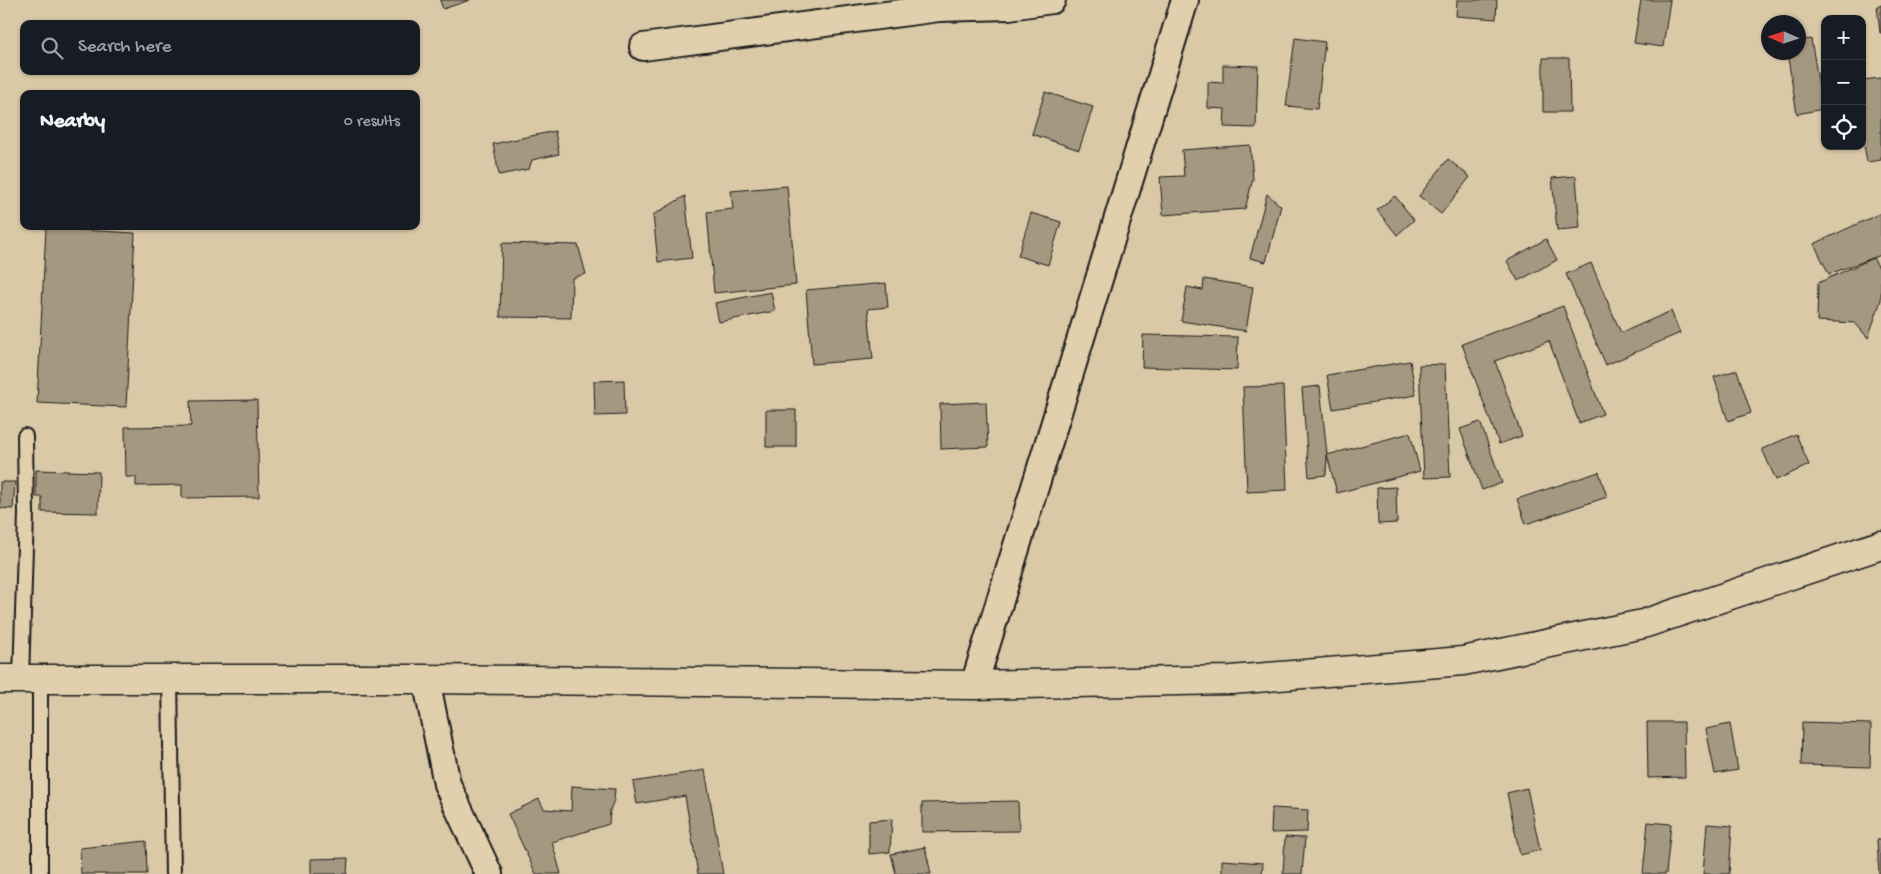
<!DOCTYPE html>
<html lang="en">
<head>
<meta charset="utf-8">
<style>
	body { margin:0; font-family:"Gochi Hand",sans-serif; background:#242831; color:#f1f3f6 }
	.controls { position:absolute; right:15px; top:15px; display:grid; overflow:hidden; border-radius:10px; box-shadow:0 1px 4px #0004 }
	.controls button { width:45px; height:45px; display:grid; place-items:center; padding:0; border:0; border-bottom:1px solid #363941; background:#171b24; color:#f1f3f6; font:25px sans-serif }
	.compass { position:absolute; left:1761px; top:15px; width:45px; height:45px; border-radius:50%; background:#171b24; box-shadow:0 1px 4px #0004; rotate:273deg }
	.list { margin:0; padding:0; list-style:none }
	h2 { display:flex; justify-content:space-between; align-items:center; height:65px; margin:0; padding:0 20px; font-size:21px }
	h2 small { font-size:16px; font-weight:400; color:#9ea1a6 }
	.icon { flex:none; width:28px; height:28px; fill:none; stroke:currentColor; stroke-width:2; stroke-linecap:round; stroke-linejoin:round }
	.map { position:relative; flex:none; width:1881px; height:874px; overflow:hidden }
	.search { position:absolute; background:#171b24; box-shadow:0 1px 4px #0004; left:20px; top:20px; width:400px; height:55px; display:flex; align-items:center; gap:12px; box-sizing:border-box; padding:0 18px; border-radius:10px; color:#9ea1a6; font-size:19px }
	.panel { position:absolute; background:#171b24; box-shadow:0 1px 4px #0004; left:20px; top:90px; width:400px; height:140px; border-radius:10px }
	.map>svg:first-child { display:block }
	.building { fill:#a59880; stroke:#1c1c1c }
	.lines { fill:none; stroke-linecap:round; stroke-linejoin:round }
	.lane-casing { stroke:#1c1c1c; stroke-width:18 }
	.street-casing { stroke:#1c1c1c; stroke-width:30 }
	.highway-casing { stroke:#1c1c1c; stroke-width:31 }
	.lane { stroke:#e1d0ad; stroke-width:14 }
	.street { stroke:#e1d0ad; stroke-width:26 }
	.highway { stroke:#e1d0ad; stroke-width:28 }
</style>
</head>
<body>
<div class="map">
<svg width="1881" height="874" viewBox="0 0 1881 874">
	<rect width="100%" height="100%" fill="#d9c9a7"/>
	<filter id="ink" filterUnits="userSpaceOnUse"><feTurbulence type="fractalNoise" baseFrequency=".02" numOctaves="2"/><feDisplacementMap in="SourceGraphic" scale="10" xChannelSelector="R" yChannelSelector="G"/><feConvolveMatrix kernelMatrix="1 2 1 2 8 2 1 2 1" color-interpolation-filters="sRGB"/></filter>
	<g filter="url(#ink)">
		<path class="building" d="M440 0H470L443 9Z
			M1457 0H1497L1496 19 1456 16Z
			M1641 0H1670L1663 47 1634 43Z
			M1881 5V33H1880L1877 6Z
			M1295 38 1325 42 1317 109 1286 106Z
			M1811 39 1823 109 1797 114 1787 52H1798V41Z
			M1543 58H1569L1570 112H1543Z
			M1223 65 1258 66 1256 128 1224 127 1225 109 1208 108V82L1223 83Z
			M1881 78V160L1867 162 1862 134V80Z
			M1045 92 1093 107 1079 150 1032 134Z
			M555 131 559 154 532 160 529 169 499 175 493 144Z
			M1250 145 1253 179 1245 209 1163 215 1160 177 1184 176 1182 150Z
			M1448 159 1470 177 1441 214 1419 196Z
			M1576 176 1580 228 1557 230 1552 178Z
			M787 186 796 285 714 293 707 212 733 209 731 191Z
			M1267 194 1281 206 1266 262 1250 258Z
			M685 196 692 258 658 262 653 215Z
			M1395 196 1414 220 1397 235 1377 210Z
			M1031 213 1061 222 1048 265 1018 256Z
			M1881 213V255L1829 274 1814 244Z
			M46 228 135 233 126 407 37 403Z
			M1546 239 1557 260 1518 281 1507 261Z
			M502 243 578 245 586 274 572 278 571 318 500 317Z
			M1873 258 1881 271V300L1868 338 1855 323 1817 321 1818 283Z
			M1591 263 1621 333 1671 311 1680 333 1606 365 1566 274Z
			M1204 279 1253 287 1246 331 1181 321 1187 287 1203 290Z
			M886 283 888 307 868 309 873 359 812 364 806 290Z
			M771 292 775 311 719 322 715 303Z
			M1563 306 1603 414 1579 423 1549 341 1495 361 1522 436 1499 444 1462 344Z
			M1143 335 1238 337 1237 370 1142 367Z
			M1410 361 1416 395 1333 409 1327 375Z
			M1445 364 1450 477 1424 478 1419 365Z
			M1737 370 1751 413 1728 421 1714 377Z
			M624 380 625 415 595 416 594 381Z
			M1283 386 1287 490 1247 492 1243 387Z
			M1320 386 1327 455 1326 475 1309 477 1302 388Z
			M257 400 259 497 182 498V485L136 486V477H126L125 427 191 426 190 401Z
			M986 402 988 447 941 449 940 404Z
			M766 410H796V447H766Z
			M1480 422 1502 483 1482 490 1460 429Z
			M1410 433 1420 471 1337 493 1327 455Z
			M1796 434 1809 465 1776 480 1762 449Z
			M36 470 99 472 98 513 42 512V497H36Z
			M1599 472 1607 497 1526 524 1517 499Z
			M0 482H15L13 509 0 508Z
			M1396 487 1397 523 1378 524 1377 488Z
			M1647 722H1684L1685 777 1648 778Z
			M1802 722 1871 724 1870 767 1801 765Z
			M1730 724 1738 770 1715 774 1706 729Z
			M705 770 723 874H698L685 796 637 804 633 782Z
			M572 786 615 789 614 800 610 810 609 824 552 842 561 874H536L508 814 539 799 544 809 571 811Z
			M1527 788 1540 850 1520 855 1507 793Z
			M1018 801 1019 831 922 832V803Z
			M1272 808 1308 810 1307 832 1271 833Z
			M892 819 890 852 869 854V821Z
			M1648 822 1671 824 1666 874H1643Z
			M1707 824 1732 826 1729 874H1703Z
			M1285 837 1305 838 1302 874H1283Z
			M1877 840H1881V874H1879Z
			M146 841 147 874H81L80 848Z
			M925 847 931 874H896L891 854Z
			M348 858 347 874H311V859Z
			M1222 860 1263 863 1262 874H1222Z"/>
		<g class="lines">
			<g class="lane-casing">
				<path id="lane" d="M21 679 26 514 25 436
					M170 679 173 874
					M40 874V679"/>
			</g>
			<g class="street-casing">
				<path id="street" d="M643 47 939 8 1009 6 1052 0
					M426 679 447 784 489 874
					M974 685 1185 0"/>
			</g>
			<g class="highway-casing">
				<path id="highway" d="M0 679H426L974 685 1231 680 1463 661 1643 624 1881 545"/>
			</g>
			<use href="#lane" class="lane"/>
			<use href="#street" class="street"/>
			<use href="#highway" class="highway"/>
		</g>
	</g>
</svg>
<div class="controls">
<button>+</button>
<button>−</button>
<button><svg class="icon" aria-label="locate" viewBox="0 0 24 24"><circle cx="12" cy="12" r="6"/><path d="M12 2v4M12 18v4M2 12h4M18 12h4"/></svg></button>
</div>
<svg class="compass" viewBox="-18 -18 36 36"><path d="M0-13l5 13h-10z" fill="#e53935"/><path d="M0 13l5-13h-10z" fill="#9ea1a6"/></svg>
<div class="search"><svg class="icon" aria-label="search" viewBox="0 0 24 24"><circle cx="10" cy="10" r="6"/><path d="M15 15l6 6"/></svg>Search here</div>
<section class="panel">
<h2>Nearby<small>0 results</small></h2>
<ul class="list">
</ul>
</section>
</div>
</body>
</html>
